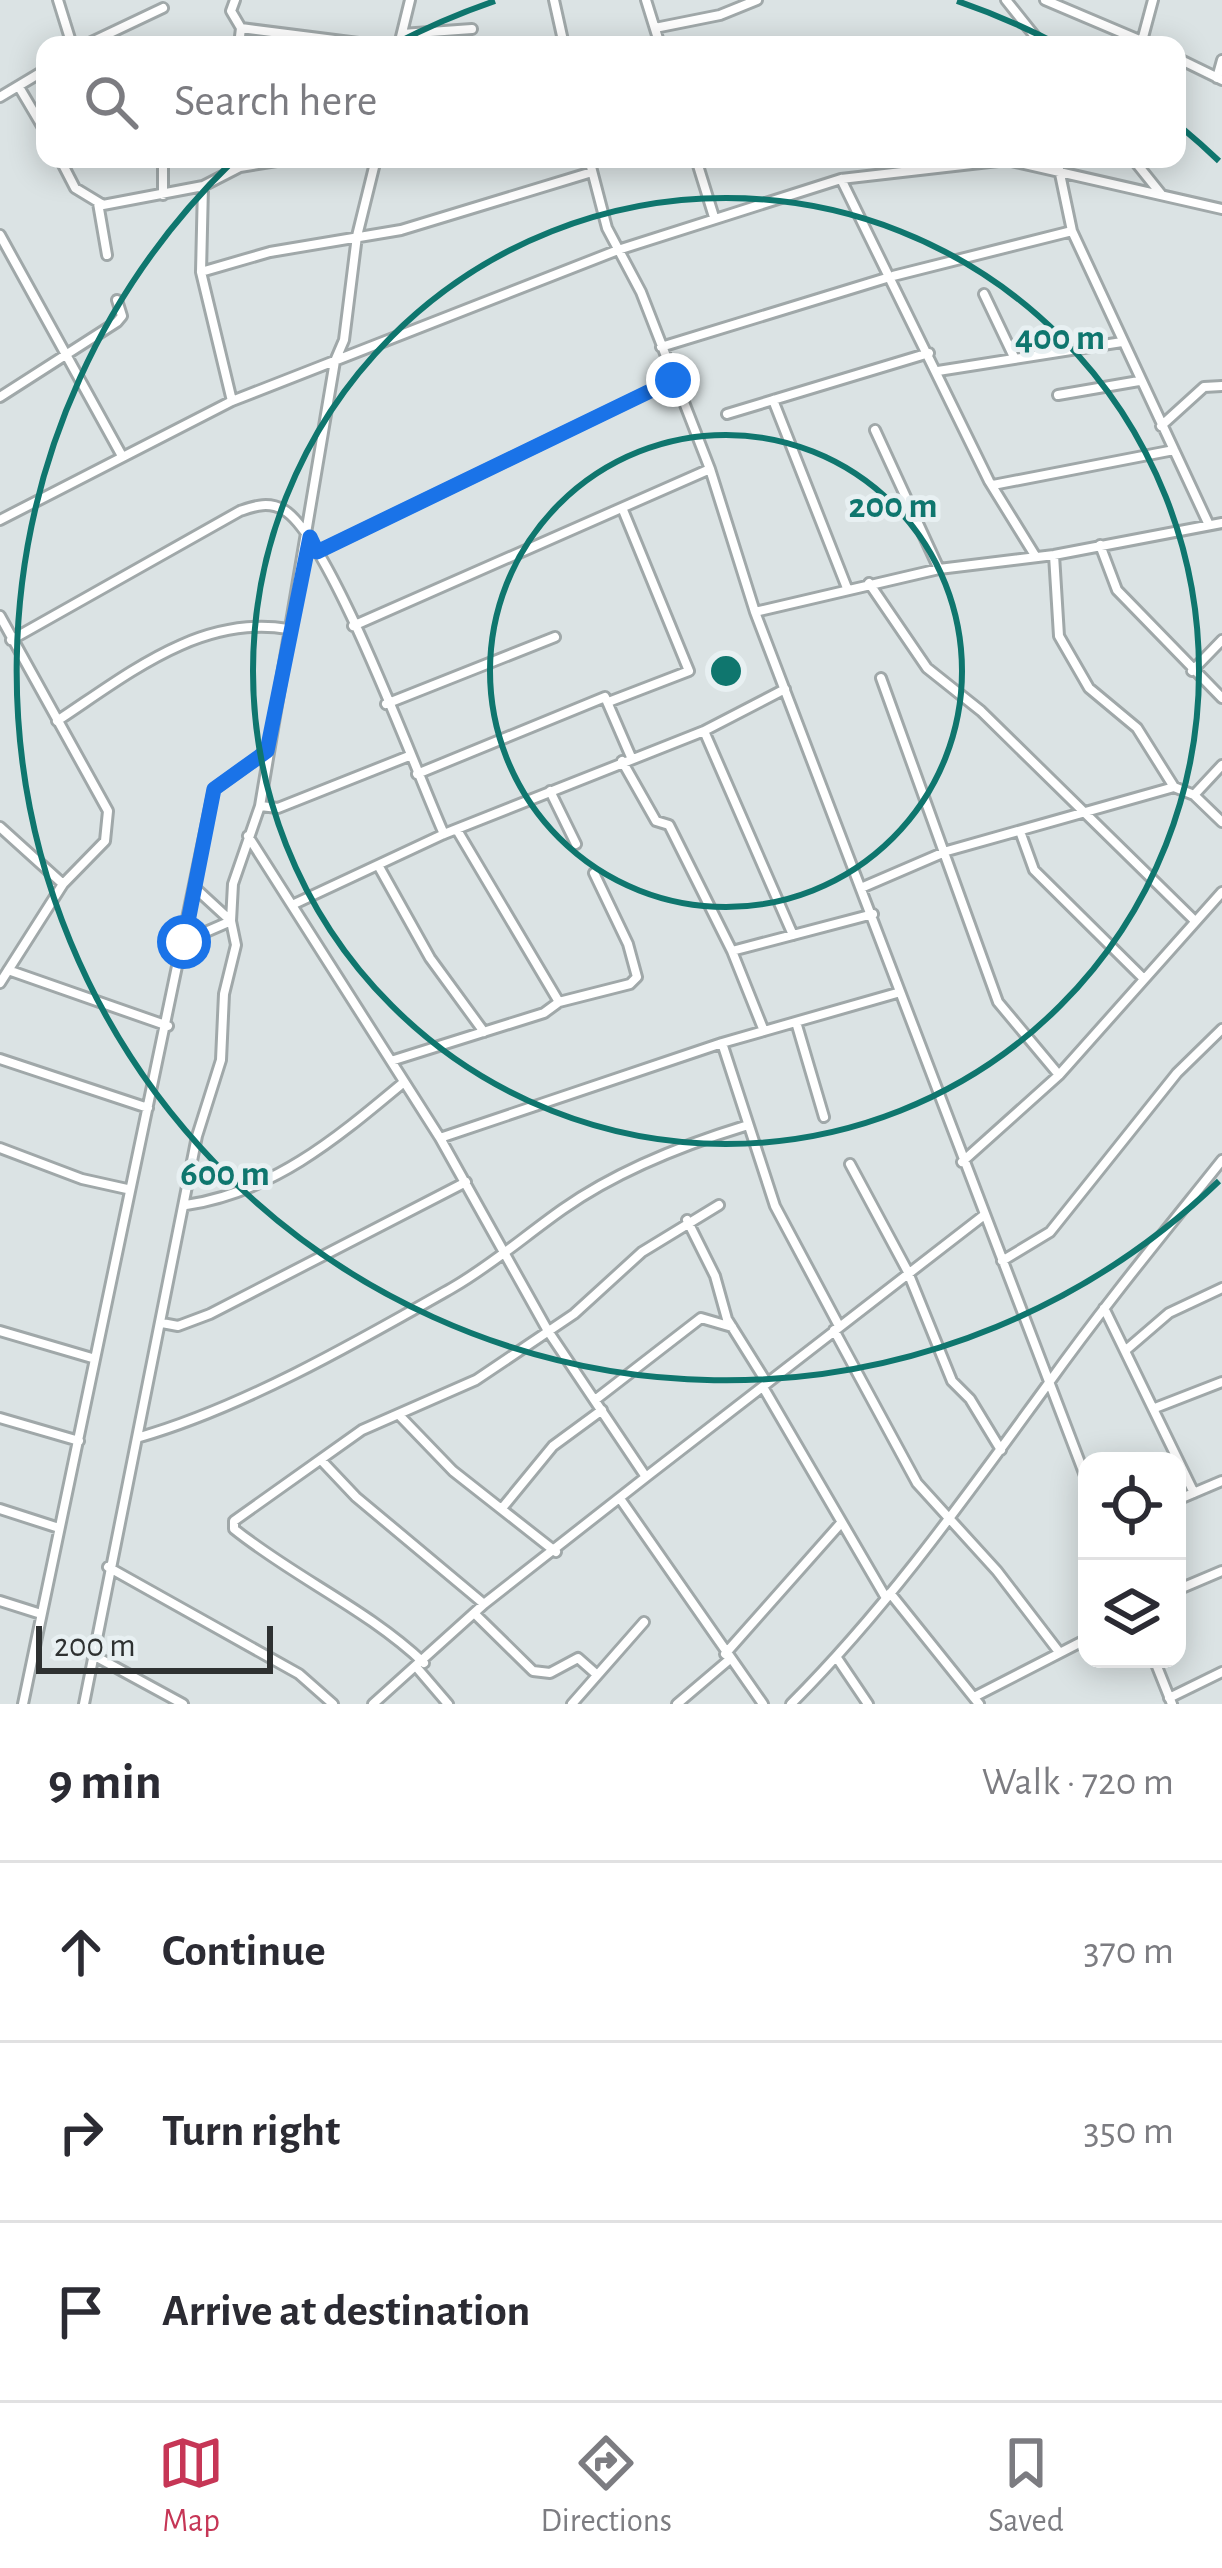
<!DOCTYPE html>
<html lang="en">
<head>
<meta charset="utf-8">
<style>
	body { margin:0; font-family:"Alegreya Sans",sans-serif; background:#f2f2f3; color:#2b2b33 }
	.controls { position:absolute; right:36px; bottom:36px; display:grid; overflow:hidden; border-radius:24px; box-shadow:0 6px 30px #0003 }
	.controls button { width:108px; height:108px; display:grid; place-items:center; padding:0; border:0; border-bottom:3px solid #e1e1e2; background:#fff; color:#2b2b33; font:60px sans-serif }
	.scale { position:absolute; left:36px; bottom:30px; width:237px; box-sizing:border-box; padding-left:12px; border:6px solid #2e3131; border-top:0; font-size:33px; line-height:42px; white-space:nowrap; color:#2e3131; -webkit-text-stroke:9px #e8f0f2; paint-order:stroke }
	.stop { position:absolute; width:36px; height:36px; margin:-27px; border:9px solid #1a73e8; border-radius:50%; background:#fff }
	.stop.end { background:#1a73e8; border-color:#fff; box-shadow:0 3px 12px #0008 }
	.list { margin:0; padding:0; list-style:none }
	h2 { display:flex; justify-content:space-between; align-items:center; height:156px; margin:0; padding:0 48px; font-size:51px }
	h2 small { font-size:39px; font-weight:400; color:#7c7c81 }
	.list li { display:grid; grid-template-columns:78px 1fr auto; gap:36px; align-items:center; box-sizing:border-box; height:180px; padding:0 48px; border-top:3px solid #e1e1e2 }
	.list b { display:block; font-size:45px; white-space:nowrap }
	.list em { font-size:39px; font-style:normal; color:#7c7c81 }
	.icon { flex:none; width:66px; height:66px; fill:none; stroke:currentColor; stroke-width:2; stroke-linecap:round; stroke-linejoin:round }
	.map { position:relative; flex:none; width:1222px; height:1704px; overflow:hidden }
	.search { position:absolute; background:#fff; box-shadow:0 6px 30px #0003; left:36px; right:36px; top:36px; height:132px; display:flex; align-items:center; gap:30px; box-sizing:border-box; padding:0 42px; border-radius:24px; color:#7c7c81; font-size:45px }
	.sheet { height:696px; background:#fff }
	nav { display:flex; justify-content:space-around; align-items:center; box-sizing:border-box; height:168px; border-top:3px solid #e1e1e2; background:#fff; font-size:33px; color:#7c7c81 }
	nav a { display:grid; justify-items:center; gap:6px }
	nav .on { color:#c63656 }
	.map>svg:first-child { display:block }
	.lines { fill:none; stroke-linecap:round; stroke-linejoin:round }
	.street-casing { stroke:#a0a8a9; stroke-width:14 }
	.street { stroke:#fff; stroke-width:8 }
	.route { stroke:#1a73e8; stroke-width:15 }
	.ring { fill:none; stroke:#0f766e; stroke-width:6 }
	.centre { fill:#0f766e; stroke:#e8f0f2; stroke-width:6 }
	.ring-label { font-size:36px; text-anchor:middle; font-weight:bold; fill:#0f766e; stroke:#e8f0f2; stroke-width:10; stroke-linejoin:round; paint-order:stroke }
</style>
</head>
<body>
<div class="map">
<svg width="1222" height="1704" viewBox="0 0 1222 1704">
	<rect width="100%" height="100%" fill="#dbe3e4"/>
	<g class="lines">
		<g class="street-casing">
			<path id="street" d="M58 0 72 45
				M235 0 231 11 241 28
				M554 0 564 45
				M646 0 660 45
				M1006 0 1042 45
				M1045 0 1151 45
				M655 28 720 15 757 0
				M402 34 472 29
				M1142 41 1153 0
				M85 45 163 8
				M239 45 241 28 374 45
				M399 45 410 0
				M1177 58 1222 80
				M1217 78 1222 60
				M19 87 45 131
				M0 97 45 70
				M60 159 75 188 103 205 203 186 240 167 283 160
				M163 159V195
				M589 159 607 228 641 292 710 469 755 612 1087 1481
				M696 159 714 217
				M1133 159 1161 194
				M1059 169 1072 231 1209 525
				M841 179 989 481 1036 557
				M98 203 107 255
				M0 235 122 456
				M201 272 203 186
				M984 294 1014 357
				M661 347 893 276 1072 231
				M938 371 1122 342
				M1058 395 1139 381
				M0 397 117 322 122 316 117 300
				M773 400 847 588
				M232 401 201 272 270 252 401 230 592 172
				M727 414 929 353
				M1161 426 1204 387 1222 386
				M875 430 939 569
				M993 485 1174 450
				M0 520 232 401 618 250 841 179 1007 160 1222 209
				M1100 545 1117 590 1222 698
				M317 552 673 380
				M1054 555 1059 636 1089 688 1137 728 1174 787 1194 795 1222 822
				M869 583 927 668 981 711 1193 919
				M755 612 939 569 1054 555 1222 523
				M0 616 108 811 105 841 63 884 0 983
				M353 626 710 469
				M11 640 240 511C255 506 268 501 284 510 330 537 417 774 444 834
				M1192 671 1222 640
				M881 678 998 1002 1059 1075
				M611 701 689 671 623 510
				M386 704 555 637
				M57 721C127 675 200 614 288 629
				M704 731 793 935
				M622 761 656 821 669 825 732 951 764 1031
				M417 774 605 697 631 757
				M550 791 576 844
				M1194 795 1222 765
				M260 806 278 808 409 756
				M0 827 63 884
				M1021 834 1034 870 1143 978
				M248 836 440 1138 548 1331 646 1477 484 1604 373 1704
				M378 865 430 958 484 1032
				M861 888 947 851 1174 787
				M292 905 444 834 704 731 785 689
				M185 941 231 921 194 887
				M732 951 873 914
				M8 970 168 1026
				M559 1002 630 984 637 977 628 944 594 873
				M796 1022 824 1117
				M722 1043 775 1206 838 1324
				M0 1059 148 1108
				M391 1061 544 1013 559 1002 457 830
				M440 1138 722 1043 897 993
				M0 1148 82 1179 127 1189
				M962 1162 1059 1075 1222 892
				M850 1164 907 1270 952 1381 970 1399 1001 1450
				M186 1205C274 1192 338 1137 404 1082
				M687 1220 715 1276 727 1319 767 1383
				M1002 1261 1050 1232 1177 1073 1222 1029
				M1104 1308 1194 1493
				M162 1323 178 1326 210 1314 466 1182
				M834 1330 917 1483 997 1571 1059 1652
				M0 1331 92 1358
				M1126 1350 1169 1313 1222 1288
				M763 1387 886 1598
				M595 1400 701 1318 732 1327
				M1155 1408 1222 1382
				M399 1415 453 1471 556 1552
				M0 1418 79 1441
				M140 1437C244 1407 357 1342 452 1288 492 1265 526 1235 563 1209 617 1171 683 1145 745 1126
				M321 1460 356 1497 484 1604
				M646 1477 983 1216
				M621 1500 763 1704
				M1177 1500 1222 1481
				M503 1507 553 1446 602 1410
				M0 1509 59 1528
				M108 1567 299 1674 333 1704
				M1177 1590 1222 1571
				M890 1593 979 1704
				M0 1601 41 1614
				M477 1616 533 1671 550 1673 578 1658 595 1673
				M725 1654 841 1523
				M93 1655 183 1704
				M837 1658 868 1704
				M1154 1659 1172 1704
				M424 1663C367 1609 295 1578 234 1529V1521L362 1430 476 1380 574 1314 642 1252 719 1205
				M418 1669 448 1704
				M974 1697 1087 1639
				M1169 1698 1222 1672
				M23 1704 214 789 266 752
				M84 1704 197 1136 221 1060 224 994 236 945 231 921 233 884 260 806 335 361 344 340 357 236 376 159
				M572 1704 644 1622
				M677 1704 730 1659
				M791 1704C888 1607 967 1495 1048 1384 1103 1307 1163 1234 1222 1160"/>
		</g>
		<use href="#street" class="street"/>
	</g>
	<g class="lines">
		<path class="route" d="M184 942 214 789 267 751 310 537 317 552 673 380"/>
	</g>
	<g class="ring">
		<circle cx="726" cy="671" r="236"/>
		<circle cx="726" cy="671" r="473"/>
		<path d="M1219 1181A709 709 0 1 1 233 161M393 45A709 709 0 0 1 495 1M957 1A709 709 0 0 1 1059 45M1182 128A709 709 0 0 1 1219 161"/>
	</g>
	<circle cx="726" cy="671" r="18" class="centre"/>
	<g class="ring-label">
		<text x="1060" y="349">400 m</text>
		<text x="893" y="517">200 m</text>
		<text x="225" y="1185">600 m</text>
	</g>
</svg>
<div class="controls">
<button><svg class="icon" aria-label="locate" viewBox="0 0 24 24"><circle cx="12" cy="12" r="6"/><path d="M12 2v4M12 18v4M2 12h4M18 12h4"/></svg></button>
<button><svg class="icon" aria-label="layers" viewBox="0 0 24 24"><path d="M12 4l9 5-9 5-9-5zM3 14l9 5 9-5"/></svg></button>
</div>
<div class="scale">200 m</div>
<div class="stop" style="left:184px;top:942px"></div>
<div class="stop end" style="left:673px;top:380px"></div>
<div class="search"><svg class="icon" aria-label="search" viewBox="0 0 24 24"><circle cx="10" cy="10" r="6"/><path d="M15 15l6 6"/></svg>Search here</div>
</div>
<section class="sheet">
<h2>9 min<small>Walk · 720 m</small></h2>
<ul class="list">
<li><svg class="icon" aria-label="ahead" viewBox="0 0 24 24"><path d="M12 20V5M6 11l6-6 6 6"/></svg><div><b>Continue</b></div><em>370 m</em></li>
<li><svg class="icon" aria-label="right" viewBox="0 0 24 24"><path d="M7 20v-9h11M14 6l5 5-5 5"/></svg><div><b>Turn right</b></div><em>350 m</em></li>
<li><svg class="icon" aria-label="arrive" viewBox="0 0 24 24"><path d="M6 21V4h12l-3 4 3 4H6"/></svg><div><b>Arrive at destination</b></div></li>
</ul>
</section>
<nav>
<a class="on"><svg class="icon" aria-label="map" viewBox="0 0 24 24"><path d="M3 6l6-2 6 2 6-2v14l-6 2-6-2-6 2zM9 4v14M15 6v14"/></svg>Map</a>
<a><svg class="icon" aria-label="directions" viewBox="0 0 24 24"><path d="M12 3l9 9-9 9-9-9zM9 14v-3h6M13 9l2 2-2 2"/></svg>Directions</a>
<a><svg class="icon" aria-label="saved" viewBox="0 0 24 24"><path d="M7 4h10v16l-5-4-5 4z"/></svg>Saved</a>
</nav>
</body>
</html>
